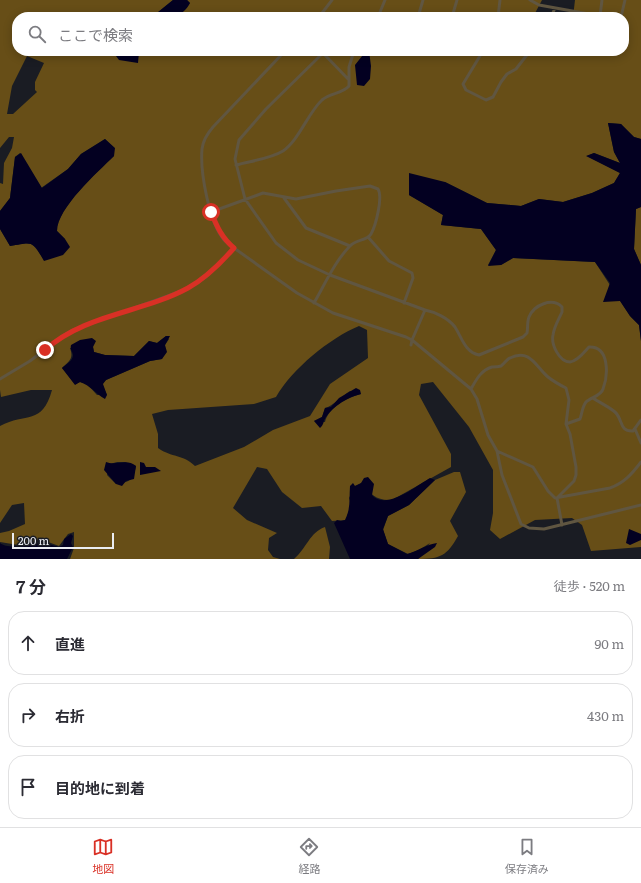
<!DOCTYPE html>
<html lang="ja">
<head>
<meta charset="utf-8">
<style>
	body { margin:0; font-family:Literata,"Noto Sans JP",serif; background:#f2f2f3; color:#2b2b33 }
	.scale { position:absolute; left:12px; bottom:10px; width:102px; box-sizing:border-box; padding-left:4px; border:2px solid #ebedf2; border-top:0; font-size:11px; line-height:14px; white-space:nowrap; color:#ebedf2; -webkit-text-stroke:3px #1a1c23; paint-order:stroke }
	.stop { position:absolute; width:12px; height:12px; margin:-9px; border:3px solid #d93025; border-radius:50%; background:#fff }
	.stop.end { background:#d93025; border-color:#fff; box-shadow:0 1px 4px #0008 }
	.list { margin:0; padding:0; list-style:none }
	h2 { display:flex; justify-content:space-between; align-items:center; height:52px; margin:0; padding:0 16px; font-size:17px }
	h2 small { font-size:13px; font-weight:400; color:#7c7c81 }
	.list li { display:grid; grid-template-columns:26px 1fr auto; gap:12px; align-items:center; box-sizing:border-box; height:64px; margin:0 8px 8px; padding:0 8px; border:1px solid #e1e1e2; border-radius:16px }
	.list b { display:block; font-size:15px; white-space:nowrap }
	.list em { font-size:13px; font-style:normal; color:#7c7c81 }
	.icon { flex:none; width:22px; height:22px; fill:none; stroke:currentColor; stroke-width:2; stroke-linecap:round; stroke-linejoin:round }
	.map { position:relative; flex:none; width:641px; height:559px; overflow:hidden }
	.search { position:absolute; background:#fff; box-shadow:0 2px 10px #0003; left:12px; right:12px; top:12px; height:44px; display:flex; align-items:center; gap:10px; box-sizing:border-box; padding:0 14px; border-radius:16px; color:#7c7c81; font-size:15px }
	.sheet { height:268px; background:#fff }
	nav { display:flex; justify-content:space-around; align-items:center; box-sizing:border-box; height:56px; border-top:1px solid #e1e1e2; background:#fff; font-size:11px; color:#7c7c81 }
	nav a { display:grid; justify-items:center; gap:2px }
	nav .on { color:#d93025 }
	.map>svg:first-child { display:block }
	.forest { fill:#674e17; fill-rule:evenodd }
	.water { fill:#030021 }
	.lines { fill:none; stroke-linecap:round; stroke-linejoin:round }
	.street { stroke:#605641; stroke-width:3 }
	.route { stroke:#d93025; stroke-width:5 }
</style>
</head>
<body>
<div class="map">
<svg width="641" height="559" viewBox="0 0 641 559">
	<rect width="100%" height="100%" fill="#1a1c23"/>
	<path class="forest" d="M0 0H173L152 17H17V51H117L116 56 138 58 139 51H624V17H573L575 0H641V139L634 137 621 124 608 123 614 152 620 163 594 153 587 156 620 173 614 183 592 193 563 202 539 199 521 206 487 203 445 182 409 195 443 215 441 225 481 229 496 250 488 265H501L513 258 595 262 630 316 639 325 641 341V547L591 551 582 525 572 518 535 520 500 539 490 530 493 513V470L469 427 433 382 421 384 419 395 451 454V467L392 500C376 501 371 494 362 483L355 486 349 498 351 504 346 520 332 521 321 506 302 508 282 492 267 469 257 467 233 508 247 520 277 533 269 538 268 550 273 557 280 559H70L74 548V532L68 534 59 546 40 539 24 546 0 542V533L9 531 25 524 24 503 12 505 0 523V426C26 412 42 426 52 390H31L1 397 0 390V229L10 246C33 242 31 240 44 260L65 239 57 231C57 208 97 172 114 156V148L105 139 81 154 68 169 41 188 20 153 15 157 10 198 0 211V183L3 184 4 163 12 148 14 137H9L0 148ZM27 56 44 63 35 82V90L37 92 13 114H7L12 86ZM359 326 367 330 368 358 330 384 310 416 273 430 244 447 195 466C183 454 172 458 158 448V434L152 414 168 410 254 404 276 397C292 369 330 338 359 326ZM166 336 169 339 165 345 162 359 150 361 106 380 102 384 107 395H97L87 384 80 382 75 384 62 368C69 361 74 359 70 348L93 347 94 352 105 355 134 356 149 341 157 343ZM350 391 361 394C348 397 328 408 325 422L314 421 322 417 325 408C333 406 342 396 350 391ZM117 462H125L136 466C133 480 131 482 116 484L107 475 110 464Z
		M187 0H542L533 17H176L190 3Z
		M641 207V265L634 249 636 209Z
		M454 472H460L466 492 450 521 458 536C447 556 440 559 418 559L430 543 419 550 408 554 388 544 383 530 388 516 409 505 435 480Z
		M325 527 330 547 329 559H294C306 549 310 532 325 527Z"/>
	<path class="water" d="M173 0H187L190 3C182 19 168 17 152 17Z
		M117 51H139L138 63 119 60 116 56Z
		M366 51H369L371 66 370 79 364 86 357 85 355 65Z
		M608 123 621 124 634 137 641 139V207L636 209 634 249 641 265V341L639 325 630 316 620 301 603 302 610 283 595 262 513 258 501 265 488 266 496 250 481 229 441 225 443 215 409 195V173L445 182 487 203 521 206 539 199 563 202 592 193 614 183 620 173 586 156 594 153 620 163 614 152Z
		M105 139 115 148 114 156C98 172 57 208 57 231L65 239 70 247 63 255 44 261C32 240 33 242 10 246L0 229V211L10 198 15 157 21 153 42 188 68 169 81 154Z
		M166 336H170L165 345 167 352 162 359 150 361 106 380 103 384 107 395 105 399C96 394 90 385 80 382L75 385 62 368C66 364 73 361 73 355 72 350 70 350 71 345L80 340 92 338 96 341 93 347 94 352 105 355 134 356 149 341 157 343Z
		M356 388 360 390 361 394C348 397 333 406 326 417 323 421 324 425 320 428L314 421 322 417 325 408 331 407 339 398Z
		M106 462C116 466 127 458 136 466L134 479 126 481 122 486 116 484 104 470Z
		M140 462 144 463 146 467H155L161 471 140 475Z
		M368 477 374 484 372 495C386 511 416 486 430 478L435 480 409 505 388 516 383 529 388 544 407 554C418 551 427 544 437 543L435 547 418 559H350L334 523 337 520 341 521 345 520C351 508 349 499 350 486L353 483 355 486 361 483 364 478Z
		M629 529 641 534V540L630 545 626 543Z
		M71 534 73 536 71 543 73 547 67 559H0V543C7 549 27 546 35 543L39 544 45 543 59 547 63 545 64 539Z"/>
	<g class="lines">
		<path class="street" d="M530 0 539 5 600 16
			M600 16 602 0
			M319 17 332 0
			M378 17 385 0
			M418 17 423 0
			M452 17 457 0
			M498 17 500 0
			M551 17 555 8
			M621 17 625 0
			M285 51 213 127C207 134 203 140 202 149 200 172 209 222 224 240 227 243 231 246 234 248L297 293 333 313 406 337 412 340 411 345
			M321 51 349 80
			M483 51 463 84 466 90 486 100 493 97 501 82 507 74 516 69 530 51
			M323 53 266 109 239 140 235 159 245 199 276 243 298 260 330 275 425 310
			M236 165C250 161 270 159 283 151 299 140 308 113 322 100 330 93 342 94 349 86V67L354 51
			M284 198 306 228 350 246
			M211 212 263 193 296 199 336 191 370 186 378 189C383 197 376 225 371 234 367 241 356 239 350 246 335 261 325 284 314 303
			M368 237 389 261 412 273 413 278 404 303
			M0 379 30 361 64 335 73 330 187 289 206 277 234 248
			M471 389C476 380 481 370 492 367 494 367 498 367 501 366 504 364 507 359 510 358 530 348 536 367 548 377 553 381 560 385 566 388L569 400 566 424 570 434 576 467V475L574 481 557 498
			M593 398C600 403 608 406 615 412 623 419 619 432 633 431L641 420
			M566 424 580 419C582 414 582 407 586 402 591 397 601 396 603 389 608 376 610 346 589 347 584 352 578 361 570 362 559 362 551 344 553 335 554 327 559 319 562 312V307C552 297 534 305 529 317 527 322 528 328 527 333L523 337 479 355C465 352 462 338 455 327 448 318 435 312 425 310L412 340 471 389 477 399 488 435 497 451 502 475 521 524 529 528 544 529 641 505
			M635 429 641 443
			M497 451 533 467 548 491 555 498 610 488C624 483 632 474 641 462
			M557 498 562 525"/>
	</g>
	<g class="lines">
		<path class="route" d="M45 350C85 314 142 313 188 288 206 278 220 264 234 248 222 238 217 227 211 212"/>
	</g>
</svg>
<div class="scale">200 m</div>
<div class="stop" style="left:211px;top:212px"></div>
<div class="stop end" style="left:45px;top:350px"></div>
<div class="search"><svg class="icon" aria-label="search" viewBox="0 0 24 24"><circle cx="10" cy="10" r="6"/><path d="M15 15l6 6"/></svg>ここで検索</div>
</div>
<section class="sheet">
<h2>7 分<small>徒歩 · 520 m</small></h2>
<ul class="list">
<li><svg class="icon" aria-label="ahead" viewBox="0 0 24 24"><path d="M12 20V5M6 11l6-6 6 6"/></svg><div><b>直進</b></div><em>90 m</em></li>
<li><svg class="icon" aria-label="right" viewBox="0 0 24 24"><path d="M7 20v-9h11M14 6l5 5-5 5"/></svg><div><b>右折</b></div><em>430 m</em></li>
<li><svg class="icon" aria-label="arrive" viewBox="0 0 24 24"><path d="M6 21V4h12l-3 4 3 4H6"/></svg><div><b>目的地に到着</b></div></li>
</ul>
</section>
<nav>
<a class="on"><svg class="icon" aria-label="map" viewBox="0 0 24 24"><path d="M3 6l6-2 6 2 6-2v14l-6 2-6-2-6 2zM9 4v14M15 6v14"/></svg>地図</a>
<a><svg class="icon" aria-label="directions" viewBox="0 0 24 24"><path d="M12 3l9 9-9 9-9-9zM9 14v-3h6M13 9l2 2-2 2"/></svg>経路</a>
<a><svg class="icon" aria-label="saved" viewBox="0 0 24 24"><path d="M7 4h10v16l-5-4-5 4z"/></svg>保存済み</a>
</nav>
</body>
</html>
